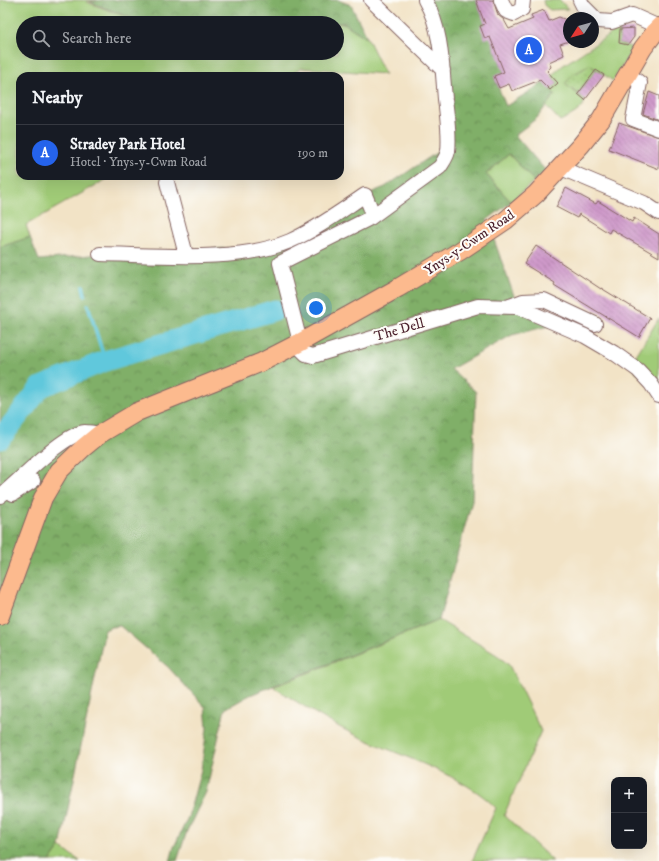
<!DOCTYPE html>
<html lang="en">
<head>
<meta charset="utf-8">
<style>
	body { margin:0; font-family:"IM FELL DW Pica",serif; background:#242831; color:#f1f3f6 }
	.controls { position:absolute; right:12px; bottom:12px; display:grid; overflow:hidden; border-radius:8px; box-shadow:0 4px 16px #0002 }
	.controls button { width:36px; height:36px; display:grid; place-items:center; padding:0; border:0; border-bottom:1px solid #363941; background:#171b24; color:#f1f3f6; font:20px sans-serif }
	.compass { position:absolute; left:563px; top:12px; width:36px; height:36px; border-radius:50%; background:#171b24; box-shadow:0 4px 16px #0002; rotate:234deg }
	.you { position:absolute; left:316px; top:308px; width:14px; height:14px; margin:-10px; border:3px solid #fff; border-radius:50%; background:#1a73e8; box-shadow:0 0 0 6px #1a73e833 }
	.badge { display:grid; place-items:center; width:26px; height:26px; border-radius:50%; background:#2563eb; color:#fff; font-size:13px; font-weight:700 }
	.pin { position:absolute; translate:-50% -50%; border:2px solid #fff; box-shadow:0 1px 4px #0006 }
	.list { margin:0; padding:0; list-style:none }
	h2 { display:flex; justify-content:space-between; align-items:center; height:52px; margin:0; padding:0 16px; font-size:17px }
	h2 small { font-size:13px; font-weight:400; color:#9ea1a6 }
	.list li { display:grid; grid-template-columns:26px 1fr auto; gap:12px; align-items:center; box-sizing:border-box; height:56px; padding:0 16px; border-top:1px solid #363941 }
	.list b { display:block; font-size:15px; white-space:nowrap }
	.list p { margin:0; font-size:13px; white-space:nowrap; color:#9ea1a6 }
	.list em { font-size:13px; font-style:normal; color:#9ea1a6 }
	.icon { flex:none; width:22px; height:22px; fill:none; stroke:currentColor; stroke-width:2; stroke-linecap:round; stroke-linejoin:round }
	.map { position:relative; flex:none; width:659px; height:861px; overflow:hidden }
	.search { position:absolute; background:#171b24; box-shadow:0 4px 16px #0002; left:16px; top:16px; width:328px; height:44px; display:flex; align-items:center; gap:10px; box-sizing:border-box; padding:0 14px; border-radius:22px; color:#9ea1a6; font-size:15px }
	.panel { position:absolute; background:#171b24; box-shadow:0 4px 16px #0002; left:16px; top:72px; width:328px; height:108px; border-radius:12px }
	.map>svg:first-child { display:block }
	.green { fill:#a0cb77; stroke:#757551 }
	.forest { fill:url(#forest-crowns); stroke:#65674a }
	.garden { fill:url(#garden-dots); stroke:#757551 }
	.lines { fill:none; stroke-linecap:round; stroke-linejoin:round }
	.stream { stroke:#60c8dc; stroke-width:3.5 }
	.river { stroke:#60c8dc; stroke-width:21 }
	.building { fill:url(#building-back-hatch) }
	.minor-casing { stroke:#856461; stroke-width:16 }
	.major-casing { stroke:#856461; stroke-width:20 }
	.minor { stroke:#fff; stroke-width:14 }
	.major { stroke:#fcba8e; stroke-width:18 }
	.labels { text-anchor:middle; stroke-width:4; stroke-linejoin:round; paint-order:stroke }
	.street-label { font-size:14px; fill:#4a1f2b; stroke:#fdfcf7 }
</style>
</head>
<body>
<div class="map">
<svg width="659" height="861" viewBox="0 0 659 861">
	<defs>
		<pattern id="forest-crowns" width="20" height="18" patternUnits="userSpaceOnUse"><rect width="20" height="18" fill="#80af68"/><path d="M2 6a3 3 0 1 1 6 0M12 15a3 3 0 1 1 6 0" fill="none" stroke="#6b8e56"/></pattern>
		<pattern id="garden-dots" width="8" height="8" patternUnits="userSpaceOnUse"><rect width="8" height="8" fill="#a0cb77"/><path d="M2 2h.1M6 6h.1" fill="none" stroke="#8bae67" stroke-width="1.8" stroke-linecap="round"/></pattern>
		<pattern id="building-back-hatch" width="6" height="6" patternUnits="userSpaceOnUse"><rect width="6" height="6" fill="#cf9aca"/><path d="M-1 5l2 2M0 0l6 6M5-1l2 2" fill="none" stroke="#aa7da4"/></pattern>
	</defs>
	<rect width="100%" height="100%" fill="#fdfcf7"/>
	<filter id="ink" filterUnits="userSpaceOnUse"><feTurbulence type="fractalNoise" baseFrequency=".025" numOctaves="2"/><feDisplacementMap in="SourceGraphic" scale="8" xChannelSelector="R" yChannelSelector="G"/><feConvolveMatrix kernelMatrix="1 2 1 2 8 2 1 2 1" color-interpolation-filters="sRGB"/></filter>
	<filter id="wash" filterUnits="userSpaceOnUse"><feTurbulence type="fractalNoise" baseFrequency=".012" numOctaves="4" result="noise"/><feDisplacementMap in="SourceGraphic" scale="16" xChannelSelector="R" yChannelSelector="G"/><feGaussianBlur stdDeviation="0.9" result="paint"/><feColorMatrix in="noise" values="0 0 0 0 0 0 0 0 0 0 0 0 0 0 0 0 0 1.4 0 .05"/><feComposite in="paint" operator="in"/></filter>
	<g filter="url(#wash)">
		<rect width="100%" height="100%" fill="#f2e3c6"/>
		<path class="green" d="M0 0H97L86 2 144 23H23V53H337V24L344 23 368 39 385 74 302 68 288 76H20V176H112L26 225 30 237 0 248Z
			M543 0H560L568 9 550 10 544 5Z
			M618 29H620L619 43 633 48 613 81 590 65 565 84 585 100C583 111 570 116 560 121L546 106 550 90 558 83 551 76 562 66Z
			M509 154 534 181 511 202 486 174Z
			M659 318V396L630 365Z
			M439 620 497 655 509 665 541 731 504 815 553 861H472L496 808C466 776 400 756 360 737 330 724 301 704 273 687Z
			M60 847 80 861H50Z"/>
		<path class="forest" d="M102 0H338L351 5 368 39 344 23H144L90 2Z
			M426 0H476L504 72 494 77 506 106 543 83 555 94 537 118 515 135 546 171 534 181 509 154 486 174 511 202 487 220 518 307 557 324 512 335 451 369 476 392 472 501 439 620 250 695 225 709 206 792 187 831 177 861H170L174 847 188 817 201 770 207 728 205 707 168 667 120 626 111 627 105 630 60 847 50 861H0V616L69 450 0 591V247L30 237 39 260 101 254 273 246 365 195 385 187 451 143Z"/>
		<path class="garden" d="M590 65 596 70 578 94 565 84 572 75Z"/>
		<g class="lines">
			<path class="stream" d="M83 286 85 295
				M88 305 105 361"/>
			<path class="river" d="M0 439 41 387 105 361 275 310"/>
		</g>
		<g id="blocks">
			<path class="building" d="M476 0H493L498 15 504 20 509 29 533 19 531 15 544 10 549 21 559 17 569 21V41L560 44 564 55 549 62 551 67 547 71 558 83 550 90 540 80 512 91 509 84 499 88 494 76 504 72 490 37 485 39 480 26 485 24Z
				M634 28V37L628 45 619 43 620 29Z
				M596 70 604 75 585 100 578 94Z
				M649 92 659 96V120L643 114Z
				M619 123 659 137V169L609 149Z
				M566 188 596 204 598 201 632 222 634 218 659 234V257L611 229 609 233 579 214 577 218 556 207Z
				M536 246 601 289V288L650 318 639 337 554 285 555 283 524 264Z"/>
		</g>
	</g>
	<g filter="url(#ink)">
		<use href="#blocks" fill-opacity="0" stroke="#856461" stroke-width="1"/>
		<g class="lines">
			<g class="minor-casing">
				<path id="minor" d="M371 0 443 70
					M501 0 506 11 514 14 522 9 523 0
					M580 0 583 6 598 21 612 22 632 15 659 27
					M627 73 640 83 633 119 659 129
					M561 168 644 203 659 213
					M167 182 186 255
					M370 218 440 167C443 162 447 157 448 151 450 134 447 116 445 99 442 66 442 29 425 0
					M100 254C157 255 238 263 290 241 317 229 341 211 365 195L371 209 370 218 280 263 302 350 306 354 313 356 478 306 518 307 585 336 614 353 638 370 651 384 659 396
					M510 306 523 301 544 300 595 324
					M13 494 33 481
					M0 496C19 481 63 434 85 432 90 432 95 433 100 434"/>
			</g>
			<g class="major-casing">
				<path id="major" d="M0 616 43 498 59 471 83 448 100 434 137 412 262 362 301 342 398 288 460 251 506 220 536 194 581 145 601 120 643 48 659 27"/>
			</g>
			<use href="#minor" class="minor"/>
			<use href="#major" class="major"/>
		</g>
	</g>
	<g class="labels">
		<g class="street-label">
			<text transform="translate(469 242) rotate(-34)" y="5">Ynys-y-Cwm Road</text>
			<text transform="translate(399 329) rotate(-16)" y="5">The Dell</text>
		</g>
	</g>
</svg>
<div class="controls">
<button>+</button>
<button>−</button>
</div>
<svg class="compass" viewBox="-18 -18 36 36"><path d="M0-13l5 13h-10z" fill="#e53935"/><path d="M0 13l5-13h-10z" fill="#9ea1a6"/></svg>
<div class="you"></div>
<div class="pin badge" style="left:529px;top:50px">A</div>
<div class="search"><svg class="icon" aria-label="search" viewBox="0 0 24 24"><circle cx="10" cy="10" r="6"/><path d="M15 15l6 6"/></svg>Search here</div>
<section class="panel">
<h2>Nearby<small></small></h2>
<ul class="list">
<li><span class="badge">A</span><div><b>Stradey Park Hotel</b><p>Hotel · Ynys-y-Cwm Road</p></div><em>190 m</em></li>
</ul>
</section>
</div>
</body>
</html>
